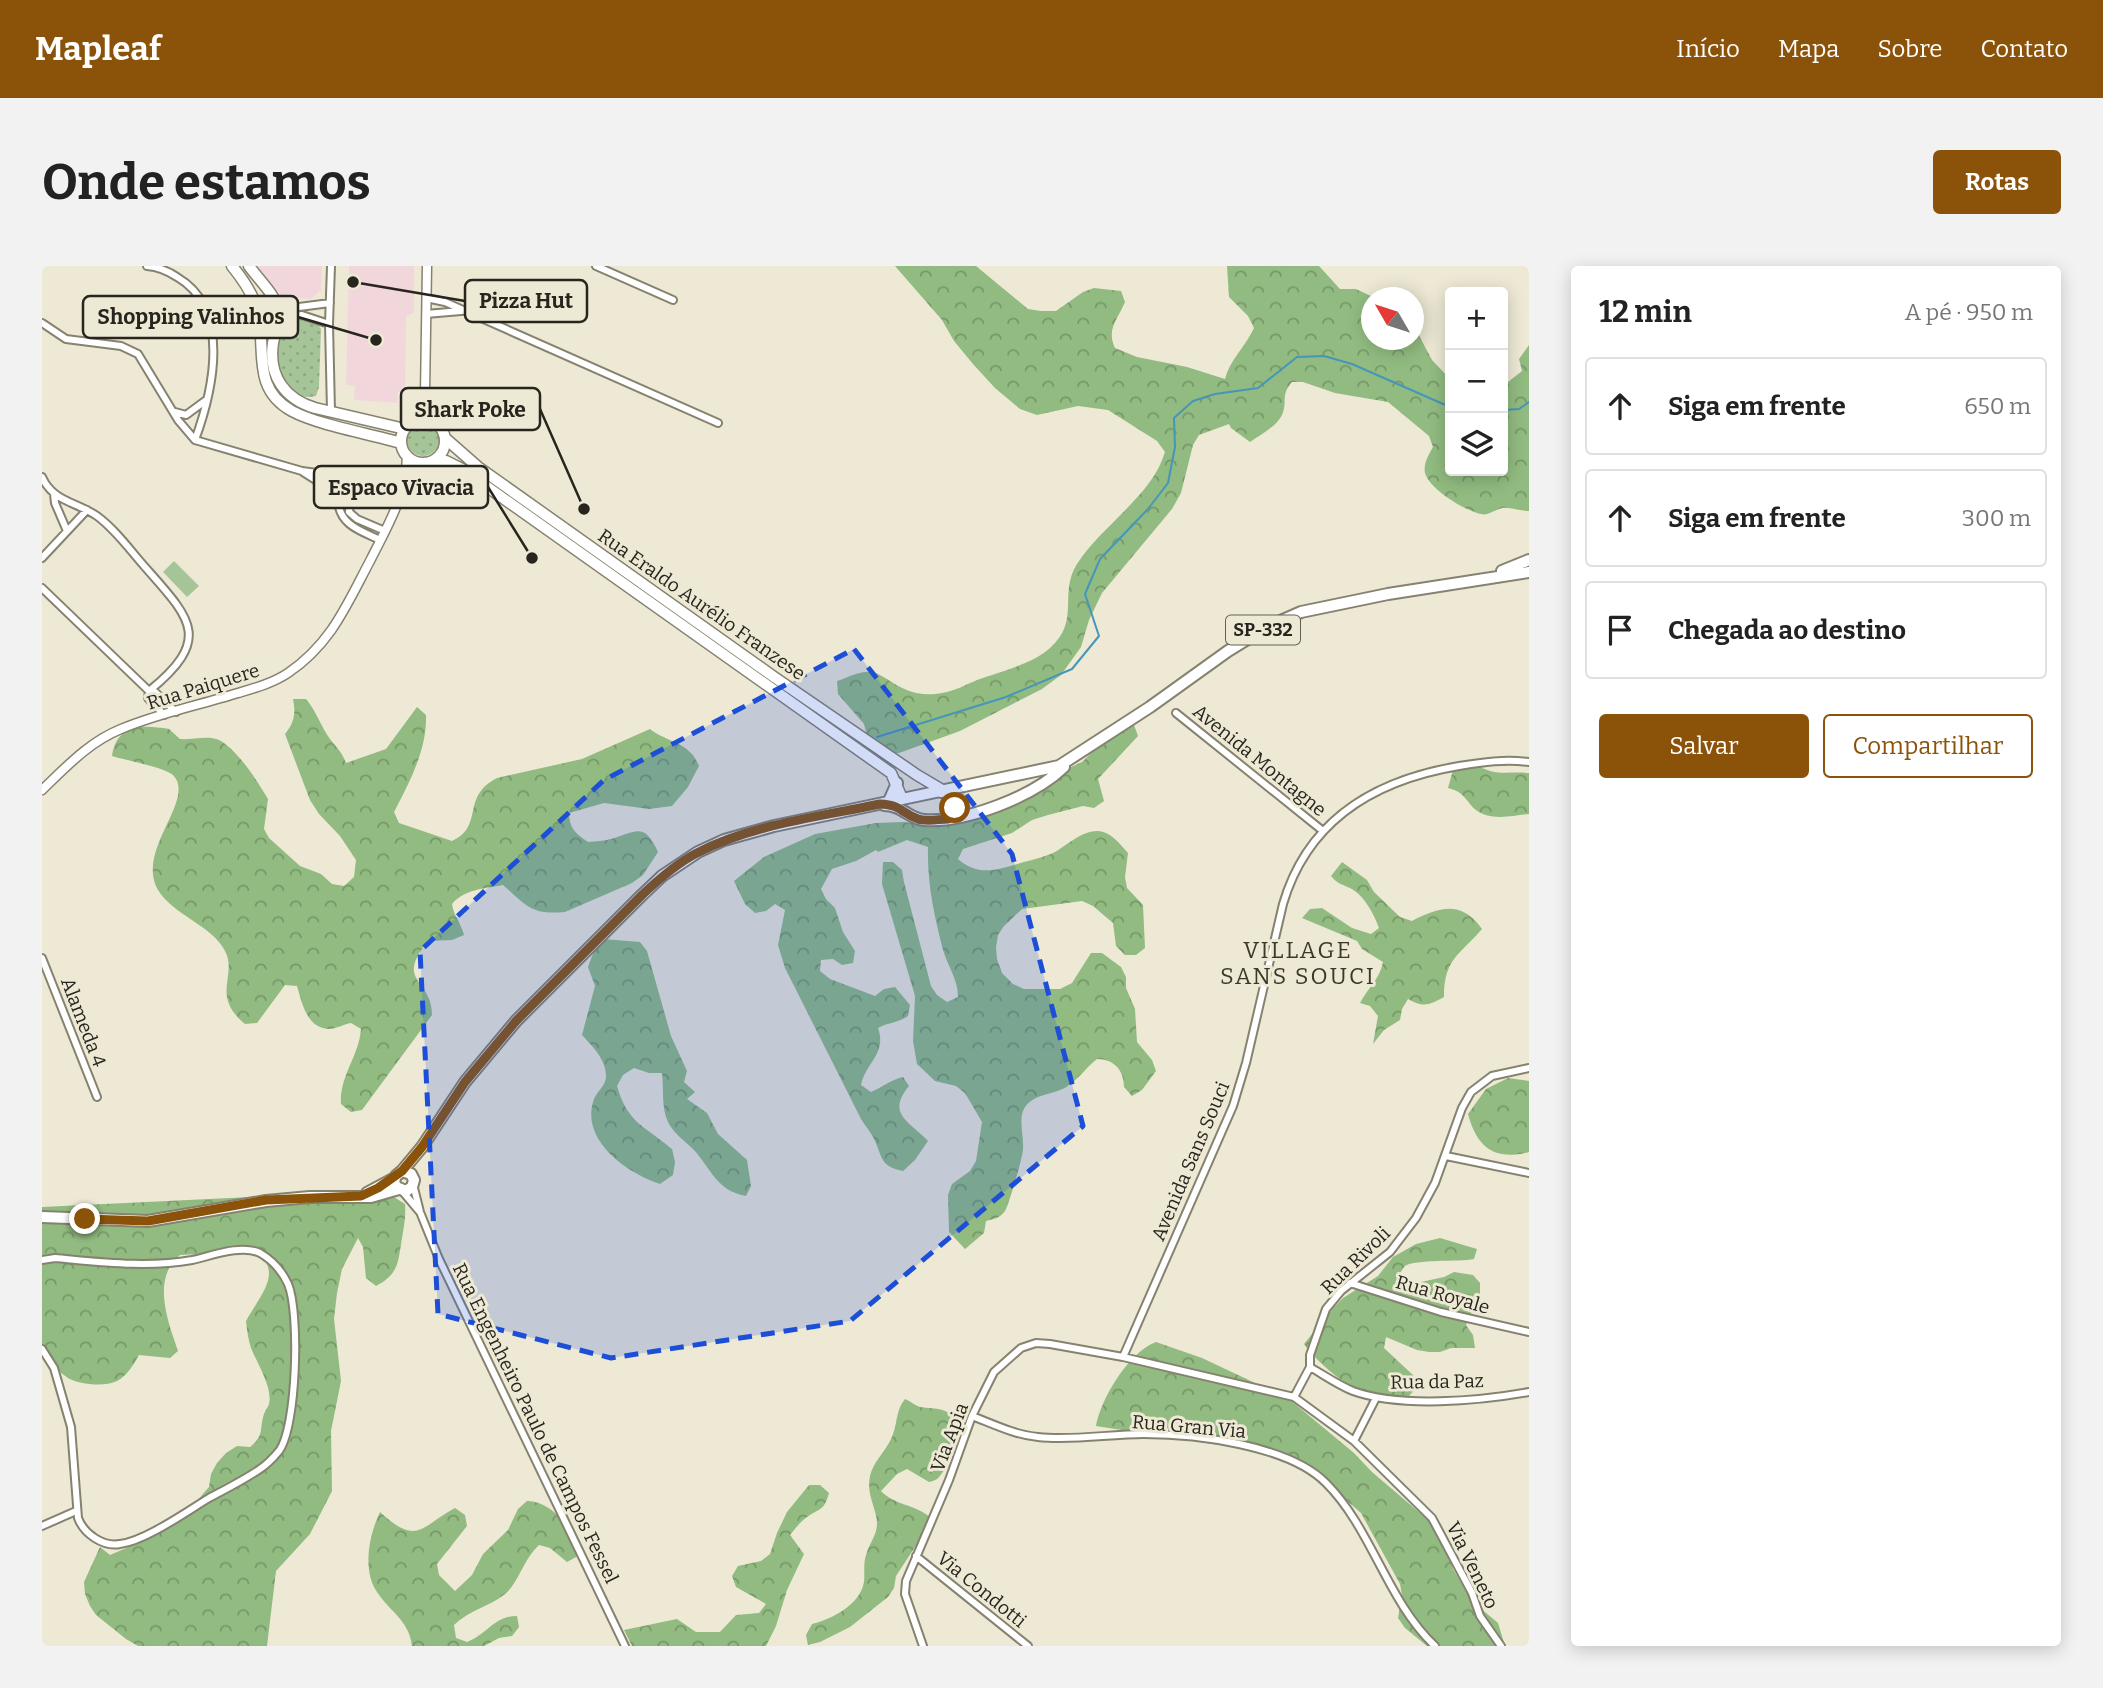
<!DOCTYPE html>
<html lang="pt">
<head>
<meta charset="utf-8">
<style>
	body { margin:0; font-family:Bitter,serif; background:#f2f2f2; color:#222 }
	.controls { position:absolute; right:21px; top:21px; display:grid; overflow:hidden; border-radius:7px; box-shadow:0 4px 18px #0003 }
	.controls button { width:63px; height:63px; display:grid; place-items:center; padding:0; border:0; border-bottom:2px solid #e0e0e0; background:#fff; color:#222; font:35px sans-serif }
	.compass { position:absolute; left:1319px; top:21px; width:63px; height:63px; border-radius:50%; background:#fff; box-shadow:0 4px 18px #0003; rotate:309deg }
	.stop { position:absolute; width:21px; height:21px; margin:-16px; border:5px solid #8b5309; border-radius:50%; background:#fff }
	.stop.end { background:#8b5309; border-color:#fff; box-shadow:0 2px 7px #0008 }
	.list { margin:0; padding:0; list-style:none }
	h2 { display:flex; justify-content:space-between; align-items:center; height:91px; margin:0; padding:0 28px; font-size:30px }
	h2 small { font-size:23px; font-weight:400; color:#767676 }
	.list li { display:grid; grid-template-columns:46px 1fr auto; gap:21px; align-items:center; box-sizing:border-box; height:98px; margin:0 14px 14px; padding:0 14px; border:2px solid #e0e0e0; border-radius:7px }
	.list b { display:block; font-size:26px; white-space:nowrap }
	.list em { font-size:23px; font-style:normal; color:#767676 }
	.actions { display:flex; gap:14px; padding:21px 28px }
	.actions a { flex:1; padding:16px 0; border:2px solid #8b5309; border-radius:7px; text-align:center; font-size:24px; color:#8b5309 }
	.actions .main { background:#8b5309; color:#fff }
	.icon { flex:none; width:38px; height:38px; fill:none; stroke:currentColor; stroke-width:2; stroke-linecap:round; stroke-linejoin:round }
	.map { position:relative; flex:none; width:1487px; height:1380px; overflow:hidden; border-radius:7px }
	header { display:flex; align-items:center; gap:42px; box-sizing:border-box; height:98px; padding:0 35px; background:#8b5309; color:#fff }
	header strong { font-size:33px }
	nav { display:flex; gap:38px; margin-inline-start:auto; font-size:24px }
	.intro { display:flex; align-items:center; justify-content:space-between; box-sizing:border-box; height:168px; padding:0 42px }
	h1 { margin:0; font-size:49px }
	.button { padding:18px 32px; border-radius:7px; background:#8b5309; color:#fff; font-size:24px; font-weight:700 }
	main { display:flex; gap:42px; padding:0 42px }
	aside { flex:1; background:#fff; border-radius:7px; box-shadow:0 4px 18px #0003 }
	.map>svg:first-child { display:block }
	.commercial { fill:#f1d7db }
	.grass { fill:url(#grass-dots) }
	.forest { fill:url(#forest-crowns) }
	.garden { fill:#a5c598 }
	.lines { fill:none; stroke-linecap:round; stroke-linejoin:round }
	.stream { stroke:#4696b9; stroke-width:2 }
	.minor-casing { stroke:#868270; stroke-width:10 }
	.tertiary-casing { stroke:#868270; stroke-width:11 }
	.secondary-casing { stroke:#868270; stroke-width:13 }
	.primary-casing { stroke:#868270; stroke-width:14 }
	.minor { stroke:#fff; stroke-width:6 }
	.tertiary { stroke:#fff; stroke-width:8 }
	.secondary { stroke:#fff; stroke-width:10 }
	.primary { stroke:#fff; stroke-width:10 }
	.route { stroke:#8b5309; stroke-width:9 }
	.marked { fill:#1d4ed8; fill-opacity:0.2; stroke:#1d4ed8; stroke-width:5; stroke-dasharray:14 9; stroke-linejoin:round }
	.labels { text-anchor:middle; stroke-width:6; stroke-linejoin:round; paint-order:stroke }
	.shield { fill:#ede9d5; stroke:#626055; stroke-width:2 }
	.shield-label { font-size:18px; font-weight:bold; fill:#27251e }
	.street-label { font-size:19px; fill:#27251e; stroke:#ede9d5 }
	.quarter-label { font-size:23px; letter-spacing:2px; fill:#3d3929; stroke:#ede9d5 }
	.leader { fill:none; stroke:#27251e; stroke-width:2.5 }
	.callout-dot { fill:#27251e; stroke:#ede9d5; stroke-width:2.5 }
	.callout { fill:#ede9d5; stroke:#27251e; stroke-width:2.5 }
	.callout-label { font-size:21px; text-anchor:middle; font-weight:bold; fill:#27251e }
</style>
</head>
<body>
<header>
<strong>Mapleaf</strong>
<nav><a>Início</a><a>Mapa</a><a>Sobre</a><a>Contato</a></nav>
</header>
<div class="intro"><h1>Onde estamos</h1><a class="button">Rotas</a></div>
<main>
<div class="map">
<svg width="1487" height="1380" viewBox="0 0 1487 1380">
	<defs>
		<pattern id="grass-dots" width="8" height="8" patternUnits="userSpaceOnUse" patternTransform="scale(1.75)"><rect width="8" height="8" fill="#a5c598"/><path d="M2 2h.1M6 6h.1" fill="none" stroke="#8ea983" stroke-width="1.8" stroke-linecap="round"/></pattern>
		<pattern id="forest-crowns" width="20" height="18" patternUnits="userSpaceOnUse" patternTransform="scale(1.75)"><rect width="20" height="18" fill="#91bb80"/><path d="M2 6a3 3 0 1 1 6 0M12 15a3 3 0 1 1 6 0" fill="none" stroke="#769868"/></pattern>
	</defs>
	<rect width="100%" height="100%" fill="#ede9d5"/>
	<path class="commercial" d="M213 0H280L279 24 269 33 243 31 227 20Z
		M307 0H372V47L364 50 363 126H356L355 137 312 134 313 120 304 119Z"/>
	<path class="grass" d="M246 53 273 54 279 63 277 121 274 130C236 140 221 73 246 53Z
		M365 174a16 16 0 1 1 32 0a16 16 0 1 1-32 0Z"/>
	<path class="forest" d="M853 0H934L986 43 999 45H1014L1041 26 1052 22 1079 25 1083 36C1076 53 1064 63 1073 82L1095 91 1145 101 1183 113C1187 95 1204 80 1212 62L1206 50 1187 31 1185 0H1277L1298 23H1314L1331 31 1330 74H1372V60L1390 94 1408 113V205H1461V120L1480 105 1477 93 1487 79V245C1478 245 1468 241 1460 242 1453 244 1445 250 1439 248 1424 245 1388 224 1383 207 1381 198 1387 188 1391 181L1387 170 1346 136 1293 127 1261 116H1250C1238 130 1246 135 1240 149 1234 161 1218 169 1208 176L1189 162 1187 158 1157 169 1151 179 1139 227 1130 243 1060 327 1047 354 1039 381 1019 409 1000 423 918 465 857 487 841 489 825 470 822 458 796 428 795 415C807 411 819 404 831 406 836 407 841 411 845 413 863 425 877 431 900 427 913 425 923 419 935 414 957 406 991 398 1008 382 1039 354 1016 328 1035 298 1060 259 1110 230 1123 186L1115 175 1066 144 1036 140 995 149 978 143 953 122 931 98 912 75 900 54Z
		M251 433H264C275 446 279 461 288 473 295 482 300 486 304 497L344 483 375 441 384 449C385 484 368 515 352 546L357 557 410 575C443 560 418 531 455 512L540 493 608 463C626 477 648 476 657 500L646 521 630 540 607 543 562 537 527 547C527 562 534 568 546 576 554 575 562 575 569 573 594 566 602 555 616 586L601 609 590 617 523 646C489 649 485 640 461 619 441 623 423 623 410 638 412 651 419 657 422 669L410 674 386 675C352 717 390 712 390 749L320 844 309 846 299 838C297 811 317 790 319 763L309 757C303 758 293 763 287 763 264 762 260 736 255 720L243 719 215 757 203 758C168 729 196 710 183 685 171 660 131 649 116 624 93 584 155 533 131 509 122 501 82 494 70 490 75 457 101 459 127 463L138 473C150 474 166 469 177 474 195 483 216 516 226 533L222 563 227 572 258 600 279 608 290 618 302 620 312 611 314 594 298 570 277 548 268 534 243 468C252 457 254 448 251 433Z
		M1092 459 1096 470 1056 513 1062 535 1052 542 1041 540 1006 549 990 554 970 567 921 583 916 593C937 612 958 603 982 596 993 593 1003 591 1013 586 1027 578 1039 565 1056 565 1069 566 1078 578 1086 587L1083 611 1085 622 1101 639 1103 682 1094 689H1083L1074 680 1071 657 1051 640 1040 635 980 643 962 660 956 669 954 681 955 693 960 707 971 718 982 723H1018L1030 717 1049 687H1060L1079 701 1084 711V722L1093 743 1095 776 1110 794 1114 805 1100 824 1090 830 1082 821C1082 804 1072 793 1055 793 1044 801 1038 812 1027 819 1014 830 989 826 981 845 977 856 982 872 981 883 981 891 966 941 963 945 958 952 952 953 944 955L942 967 923 983 907 966 906 929 910 918 928 905 934 895 940 856 923 827 914 820 893 815 875 798 871 775 873 730 840 618 841 596H851L860 604 862 616 889 720 895 729 905 736 916 731C916 713 906 701 901 684 892 649 885 617 886 581L865 574 836 586 834 584 814 595 790 603 779 623 784 633 793 642 801 666 813 685 811 697 800 699 791 693 779 694 778 705 788 713 833 730 842 723 853 721 868 739 866 750C856 757 847 756 836 762 845 788 824 796 819 819L829 826C841 821 848 814 861 811L867 820C844 848 867 855 886 875L873 894 861 905C837 900 841 891 832 873 829 866 823 860 819 853L743 702 736 679 743 644 733 638 724 645 713 647 703 638 692 615 722 591 773 568 834 557 860 556 885 558 925 549 1040 496 1053 483Z
		M1433 498C1453 511 1465 505 1487 507V548C1468 550 1442 557 1428 538 1421 529 1418 525 1406 522L1411 504 1421 499Z
		M1300 596 1325 614 1332 626 1358 651 1370 655C1398 641 1419 634 1440 663 1418 689 1402 692 1402 731 1387 739 1382 742 1366 733L1360 743 1358 754 1342 764 1331 778 1336 750 1328 740 1318 737C1325 723 1338 713 1341 696L1320 683 1315 675 1260 652 1268 643 1280 642 1310 662 1329 668 1337 662C1332 648 1322 629 1308 622 1299 618 1296 618 1289 610Z
		M561 673 598 676 605 685 629 770 645 805 642 816 653 826 645 833 665 847 676 868 705 894 709 920 704 930C675 925 669 903 652 884 643 875 632 868 626 856 619 841 622 823 620 807H607L592 802 581 809 575 820C586 858 603 860 630 883L633 896 631 909 618 918C585 907 537 874 552 833 555 825 564 820 564 810 564 793 550 780 540 769L553 720 546 701 550 690Z
		M1466 812 1487 815V886C1453 895 1435 882 1426 848L1444 823Z
		M284 925 352 931 363 938C364 950 362 960 360 972 356 996 357 1008 334 1020L324 1012 321 981 316 972 300 1003 295 1027 292 1053 299 1115 289 1165 290 1225 268 1268 234 1305 225 1380H96L84 1373 54 1349 48 1340 43 1328 42 1316 58 1281 68 1289 112 1270 142 1250 167 1221 169 1208 175 1197 184 1187 195 1180 208 1181C223 1169 217 1163 222 1148 223 1145 226 1141 227 1138 231 1122 215 1097 209 1082 206 1073 205 1064 204 1055 216 1032 245 1004 211 985L138 989C109 1012 126 1056 136 1085L128 1092 97 1089C92 1098 85 1110 75 1115 63 1121 38 1119 26 1112 17 1106 8 1097 0 1090V941L270 928Z
		M1398 972 1435 983 1432 993C1417 996 1373 993 1363 1000 1362 1001 1358 1007 1357 1009L1366 1015 1379 1016 1402 1011 1412 1006 1431 1009 1438 1017V1028L1424 1059 1431 1069 1433 1082H1409L1398 1086H1387L1375 1084 1344 1071 1342 1082 1372 1110 1375 1121 1366 1131C1359 1131 1351 1133 1344 1133 1315 1131 1279 1101 1262 1078L1292 1041 1301 1032 1336 1010 1351 991 1374 978Z
		M1114 1076 1160 1092 1247 1133 1312 1187 1330 1206 1405 1270 1408 1292 1411 1303 1430 1335 1456 1357 1463 1380H1385L1363 1362 1356 1352 1360 1329 1358 1318 1319 1247 1264 1199 1229 1187 1054 1160C1059 1132 1087 1086 1114 1076Z
		M863 1133C868 1135 872 1139 878 1141 888 1143 902 1141 909 1149 920 1161 907 1201 897 1211 895 1214 891 1215 887 1216L865 1203 855 1208 839 1225C852 1239 872 1238 888 1251V1262L873 1281 854 1310 852 1322 846 1331 808 1361 778 1376 766 1379 764 1369 770 1358C790 1353 818 1339 822 1316 823 1307 821 1298 824 1289 827 1278 835 1269 835 1258 835 1242 824 1230 828 1210 831 1196 843 1186 849 1173 856 1159 853 1145 863 1133Z
		M767 1219H778L787 1227C782 1245 778 1242 765 1251 758 1256 753 1263 748 1269L762 1288 745 1324 734 1360 724 1380H590L582 1364 635 1353 654 1366H678L694 1349 717 1347 724 1338 694 1321 690 1310 696 1300 719 1295 728 1288 735 1267 745 1246Z
		M485 1235C509 1235 526 1260 539 1278L536 1290 525 1296 508 1282 497 1279C481 1294 476 1318 463 1328 447 1341 427 1344 412 1359L414 1372 425 1376C446 1368 452 1350 475 1350L477 1361 470 1370 457 1372 442 1380H370C367 1354 348 1346 335 1326 320 1304 327 1269 338 1246 376 1281 379 1260 413 1242L423 1249 425 1260 395 1298 397 1309 413 1325 430 1309 441 1288 466 1264 476 1243Z"/>
	<path class="garden" d="M132 295 157 320 145 331 121 306Z"/>
	<g class="lines">
		<path class="stream" d="M1461 144 1477 143 1487 136
			M835 471 964 431 1030 403 1057 370 1043 328 1058 293 1106 243 1126 217 1133 181 1132 152 1151 135 1173 128 1216 122 1255 91 1282 90 1310 98 1408 141"/>
		<g class="minor-casing">
			<path id="minor" d="M105 0C117 1 126 5 135 11 190 43 171 125 153 174
				M289 0 287 58 289 145
				M554 0 631 34
				M384 32 403 36 676 157
				M232 33 257 41 288 37
				M384 48 419 45
				M236 51 260 49 287 58
				M0 57 24 73 79 80 96 88 136 154 153 174 260 205 305 211
				M133 146 144 149 163 135
				M261 206 291 225
				M0 211C11 236 35 236 55 250 73 263 88 284 103 301 149 353 171 373 107 425
				M291 224a13 13 0 1 1 26 0a13 13 0 1 1-26 0Z
				M12 228 13 237 25 265
				M296 234C297 259 319 265 338 274
				M308 236 307 246 315 253 343 265
				M0 292 45 244
				M0 322 107 425 113 426 134 446
				M107 425 106 432 122 449
				M1134 447 1281 565
				M0 692 55 831
				M1404 890 1487 907
				M371 918 378 946 397 993 583 1380
				M361 926 377 945
				M0 994 13 992C58 996 105 1002 150 994 169 990 199 978 218 987 230 994 240 1005 246 1018 258 1046 255 1161 237 1185 232 1191 224 1199 218 1203 202 1214 184 1223 167 1232 144 1246 103 1275 78 1278 61 1281 42 1268 36 1252L29 1161 12 1102 0 1083
				M1308 1017 1399 1046 1487 1066
				M1081 1091 1191 840 1204 797 1241 638C1266 553 1333 514 1417 500 1441 496 1463 493 1487 496
				M1268 1101C1282 1109 1296 1119 1311 1125 1358 1142 1437 1135 1487 1126
				M1252 1131 1268 1101V1089L1284 1043 1299 1025 1348 986 1374 952 1393 917 1420 842 1429 826 1450 810 1487 802
				M930 1150C951 1158 973 1169 996 1171 1030 1175 1067 1168 1102 1168 1153 1168 1247 1179 1284 1217 1330 1263 1345 1335 1393 1380
				M1312 1175 1334 1132
				M0 1260 34 1245
				M874 1290 986 1380
				M881 1380 863 1328 864 1315 907 1214 930 1150 952 1106 979 1082 994 1077 1008 1078 1081 1091 1252 1131 1312 1175 1390 1252 1430 1327 1438 1350 1459 1380"/>
		</g>
		<g class="tertiary-casing">
			<path id="tertiary" d="M385 0 383 128 393 157
				M371 156 383 128
				M365 211 383 196
				M0 524C25 500 47 476 79 463 117 447 158 439 196 427 213 422 231 417 246 407 290 377 305 338 329 293 347 257 364 230 365 189"/>
		</g>
		<g class="secondary-casing">
			<path id="secondary" d="M190 0C199 11 208 24 213 37 228 76 205 120 250 145 276 159 329 168 359 177
				M207 0C216 13 235 30 236 45 237 55 233 67 231 77 226 110 243 133 273 142L363 163
				M359 175a22 22 0 1 1 44 0a22 22 0 1 1-44 0Z
				M403 172 436 201 732 411 875 509 902 525
				M392 194 404 195 420 203 849 507 860 532"/>
		</g>
		<g class="primary-casing">
			<path id="primary" d="M1460 305 1487 294
				M899 526 902 525 914 536 912 545 906 553
				M847 535 855 517
				M842 539C860 539 867 553 882 554 924 557 992 530 1022 501
				M360 905 369 908 372 914 370 921 364 925 354 921 352 915 354 910 360 905 380 881 423 816 474 755 600 629 620 610 656 586 682 574 732 560 1017 500 1108 441 1186 385 1225 361 1259 346 1346 328 1487 306
				M325 927 353 912
				M0 951 106 955 224 935 268 931H329L357 923"/>
		</g>
		<use href="#minor" class="minor"/>
		<use href="#tertiary" class="tertiary"/>
		<use href="#secondary" class="secondary"/>
		<use href="#primary" class="primary"/>
	</g>
	<g class="lines">
		<path class="route" d="M43 953 106 955 224 934 319 930 336 922 360 905 380 881 423 816 474 755 600 629C617 613 635 597 655 587 711 558 777 551 838 538 860 539 859 547 876 553 885 556 897 553 906 553L913 542"/>
	</g>
	<path class="marked" d="M812 383 970 588 1041 860 808 1055 569 1092 396 1048 378 685 562 514Z"/>
	<g class="labels">
		<rect class="shield" x="1184" y="349.5" width="74" height="29" rx="5"/>
		<g class="shield-label">
			<text x="1221" y="370">SP-332</text>
		</g>
		<g class="street-label">
			<text transform="translate(660 338) rotate(35)" y="7">Rua Eraldo Aurélio Franzese</text>
			<text transform="translate(161 420) rotate(-17)" y="7">Rua Paiquere</text>
			<text transform="translate(1218 494) rotate(39)" y="7">Avenida Montagne</text>
			<text transform="translate(42 756) rotate(69)" y="7">Alameda 4</text>
			<text transform="translate(1148 895) rotate(-67)" y="7">Avenida Sans Souci</text>
			<text transform="translate(1313 994) rotate(-44)" y="7">Rua Rivoli</text>
			<text transform="translate(1401 1028) rotate(16)" y="7">Rua Royale</text>
			<text transform="translate(1395 1115) rotate(-1)" y="7">Rua da Paz</text>
			<text transform="translate(494 1157) rotate(64)" y="7">Rua Engenheiro Paulo de Campos Fessel</text>
			<text transform="translate(1147 1160) rotate(5)" y="7">Rua Gran Via</text>
			<text transform="translate(907 1171) rotate(-69)" y="7">Via Apia</text>
			<text transform="translate(1431 1299) rotate(64)" y="7">Via Veneto</text>
			<text transform="translate(940 1323) rotate(39)" y="7">Via Condotti</text>
		</g>
		<g class="quarter-label">
			<text x="1256" y="692">VILLAGE<tspan x="1256" dy="26">SANS SOUCI</tspan></text>
		</g>
	</g>
	<path class="leader" d="M311 16L423 35M334 74L256 51M542 243L498 143M490 292L446 221"/>
	<g class="callout-dot">
		<circle cx="311" cy="16" r="7"/>
		<circle cx="334" cy="74" r="7"/>
		<circle cx="542" cy="243" r="7"/>
		<circle cx="490" cy="292" r="7"/>
	</g>
	<g class="callout">
		<rect x="423" y="14" width="122" height="42" rx="7"/>
		<rect x="41" y="30" width="215" height="42" rx="7"/>
		<rect x="359" y="122" width="139" height="42" rx="7"/>
		<rect x="272" y="200" width="174" height="42" rx="7"/>
	</g>
	<g class="callout-label">
		<text x="484" y="42">Pizza Hut</text>
		<text x="149" y="58">Shopping Valinhos</text>
		<text x="428" y="151">Shark Poke</text>
		<text x="359" y="229">Espaco Vivacia</text>
	</g>
</svg>
<div class="controls">
<button>+</button>
<button>−</button>
<button><svg class="icon" aria-label="layers" viewBox="0 0 24 24"><path d="M12 4l9 5-9 5-9-5zM3 14l9 5 9-5"/></svg></button>
</div>
<svg class="compass" viewBox="-18 -18 36 36"><path d="M0-13l5 13h-10z" fill="#e53935"/><path d="M0 13l5-13h-10z" fill="#767676"/></svg>
<div class="stop" style="left:913px;top:542px"></div>
<div class="stop end" style="left:43px;top:953px"></div>
</div>
<aside>
<h2>12 min<small>A pé · 950 m</small></h2>
<ul class="list">
<li><svg class="icon" aria-label="ahead" viewBox="0 0 24 24"><path d="M12 20V5M6 11l6-6 6 6"/></svg><div><b>Siga em frente</b></div><em>650 m</em></li>
<li><svg class="icon" aria-label="ahead" viewBox="0 0 24 24"><path d="M12 20V5M6 11l6-6 6 6"/></svg><div><b>Siga em frente</b></div><em>300 m</em></li>
<li><svg class="icon" aria-label="arrive" viewBox="0 0 24 24"><path d="M6 21V4h12l-3 4 3 4H6"/></svg><div><b>Chegada ao destino</b></div></li>
</ul>
<div class="actions"><a class="main">Salvar</a><a>Compartilhar</a></div>
</aside>
</main>
</body>
</html>
